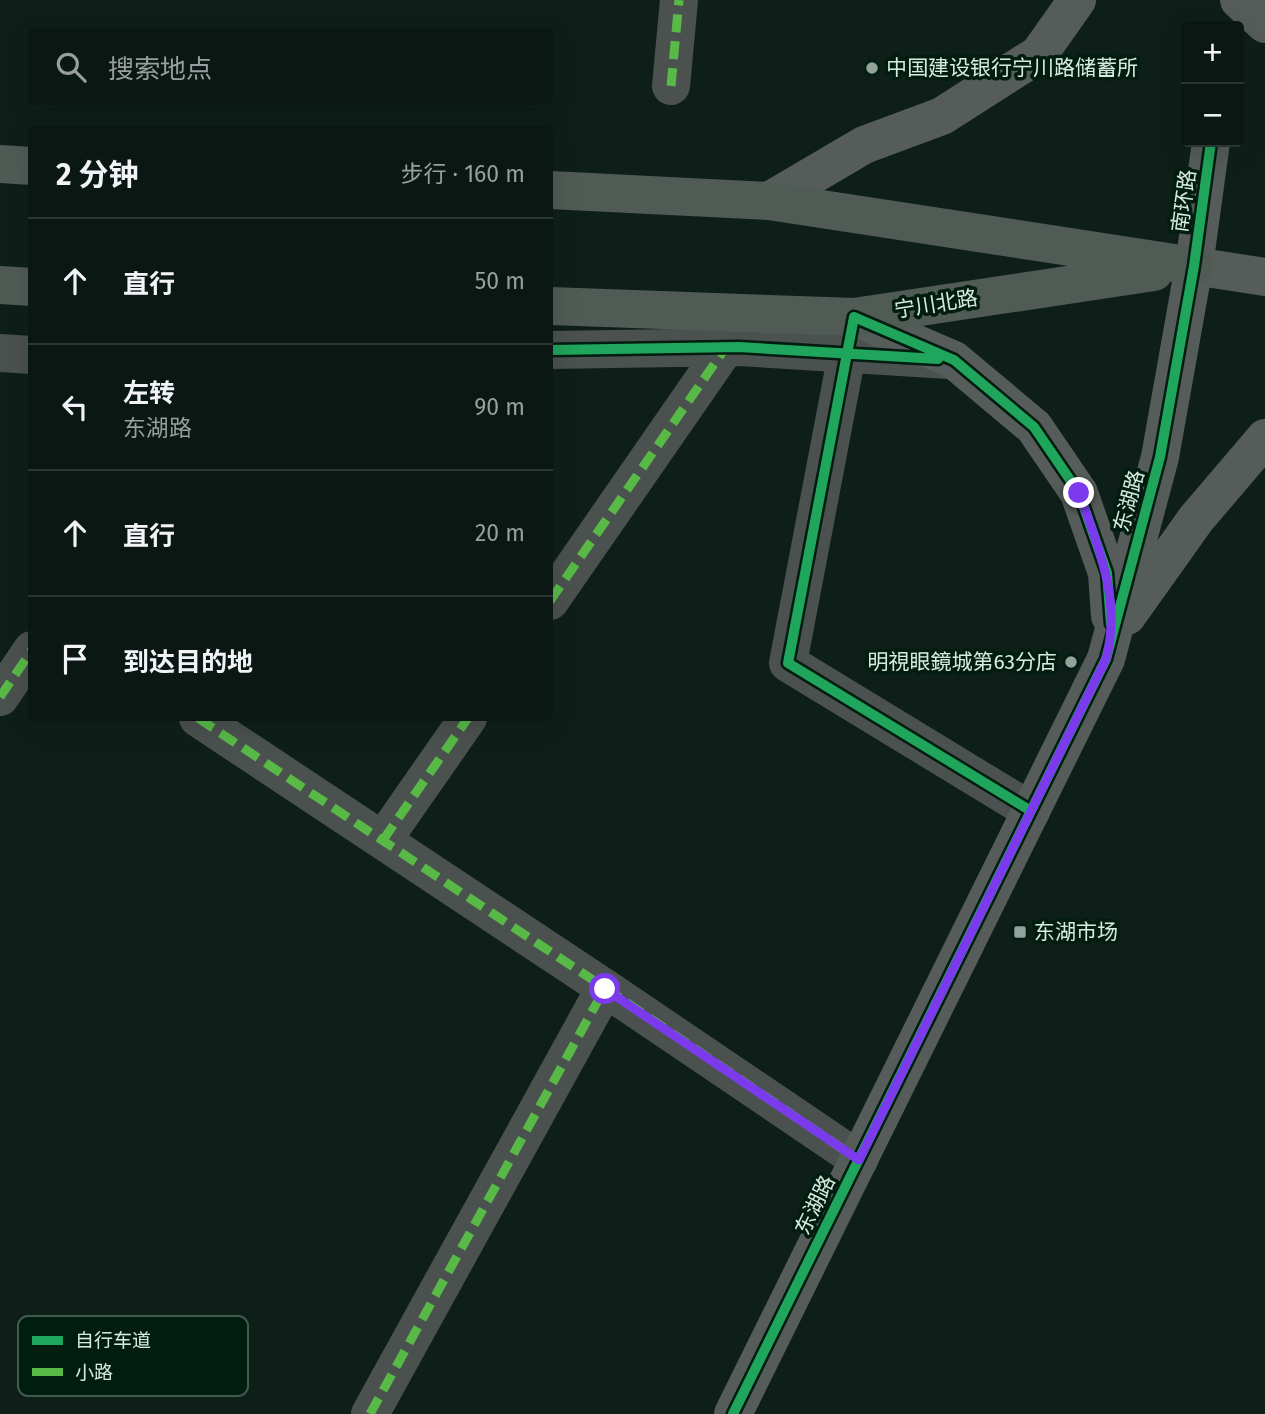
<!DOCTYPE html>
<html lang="zh">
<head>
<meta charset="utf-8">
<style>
	body { margin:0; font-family:"Fira Sans","Noto Sans SC",sans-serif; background:#13201c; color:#f1f3f6 }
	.controls { position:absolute; right:21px; top:21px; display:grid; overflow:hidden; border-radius:7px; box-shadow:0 7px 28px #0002 }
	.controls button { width:63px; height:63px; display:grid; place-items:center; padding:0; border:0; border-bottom:2px solid #2a3633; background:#0a1713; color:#f1f3f6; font:35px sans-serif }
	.stop { position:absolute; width:21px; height:21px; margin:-16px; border:5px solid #7c3aed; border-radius:50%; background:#fff }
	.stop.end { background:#7c3aed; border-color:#fff; box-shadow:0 2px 7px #0008 }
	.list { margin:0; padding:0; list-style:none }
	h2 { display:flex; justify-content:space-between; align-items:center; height:91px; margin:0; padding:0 28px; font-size:30px }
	h2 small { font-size:23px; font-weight:400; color:#999fa0 }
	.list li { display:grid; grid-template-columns:46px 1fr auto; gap:21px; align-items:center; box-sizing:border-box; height:126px; padding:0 28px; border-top:2px solid #2a3633 }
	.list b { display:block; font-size:26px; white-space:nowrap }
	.list p { margin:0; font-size:23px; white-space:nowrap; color:#999fa0 }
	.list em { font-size:23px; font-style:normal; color:#999fa0 }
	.icon { flex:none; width:38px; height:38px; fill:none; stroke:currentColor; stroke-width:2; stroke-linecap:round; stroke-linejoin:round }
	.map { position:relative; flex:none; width:1265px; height:1414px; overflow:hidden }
	.search { position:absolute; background:#0a1713; box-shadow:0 7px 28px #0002; left:28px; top:28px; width:525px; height:77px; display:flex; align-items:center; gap:18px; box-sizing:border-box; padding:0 24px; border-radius:7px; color:#999fa0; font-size:26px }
	.panel { position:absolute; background:#0a1713; box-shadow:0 7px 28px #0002; left:28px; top:126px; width:525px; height:595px; border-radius:7px }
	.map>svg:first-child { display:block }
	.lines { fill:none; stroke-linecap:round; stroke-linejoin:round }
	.street { stroke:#4b514f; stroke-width:38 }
	.secondary { stroke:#555c59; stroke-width:38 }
	.primary { stroke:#515b56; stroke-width:38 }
	.quiet { stroke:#58b947; stroke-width:9; stroke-dasharray:18 9; stroke-linecap:butt }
	.cycleway-casing { stroke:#001d10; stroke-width:15 }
	.cycleway { stroke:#20a55d; stroke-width:10 }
	.route { stroke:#7c3aed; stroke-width:9 }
	.poi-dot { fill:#91a39a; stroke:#001d10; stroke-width:2.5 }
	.labels { text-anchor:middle; stroke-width:7; stroke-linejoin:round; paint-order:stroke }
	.poi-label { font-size:21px; fill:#d8eae0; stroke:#001d10; text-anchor:start }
	.street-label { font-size:21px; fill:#d8eae0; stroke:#001d10 }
	.key { fill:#001d10; stroke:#415a4e; stroke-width:2 }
	.key-label { font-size:19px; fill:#d8eae0 }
</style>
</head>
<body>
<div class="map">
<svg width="1265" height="1414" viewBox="0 0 1265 1414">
	<rect width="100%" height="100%" fill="#0e1f19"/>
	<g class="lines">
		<path class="street" d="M671 86 679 0
			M854 317 788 663 1031 811
			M550 350 739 347 949 360
			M0 353 32 355
			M550 601 726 347
			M0 697 32 650
			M198 718 605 988
			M383 840 468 718
			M370 1414 605 988 859 1160"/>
		<path class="secondary" d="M1239 0 1265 24
			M769 201 864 145 942 116 1039 54 1077 0
			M1194 266 1265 277
			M854 317 954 360 1034 427 1079 493 1107 573 1110 616
			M1127 616 1196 519 1265 438
			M733 1414 1106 659 1160 457 1194 266 1211 142"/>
		<path class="primary" d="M0 164 32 166
			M550 190 769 201 1194 266
			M0 285 32 287
			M550 306 854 317 1154 272"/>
		<path class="quiet" d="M671 86 679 0
			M550 601 726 347
			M0 697 32 650
			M198 718 605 988
			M383 840 468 718
			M370 1414 605 988 859 1160"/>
		<g class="cycleway-casing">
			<path id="cycleway" d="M550 350 739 347 938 359
				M1031 811 788 663 854 317 954 360 1034 427 1079 493 1107 573 1111 624
				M733 1414 1106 659 1160 457 1194 266 1211 142"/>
		</g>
		<use href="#cycleway" class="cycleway"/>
	</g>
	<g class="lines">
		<path class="route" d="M605 989 859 1160 1106 659C1122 601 1098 546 1079 493"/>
	</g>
	<g class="poi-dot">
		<circle cx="872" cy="68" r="7"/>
		<circle cx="1071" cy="662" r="7"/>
		<rect x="1013" y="925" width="14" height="14" rx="3.5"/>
	</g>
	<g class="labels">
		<g class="poi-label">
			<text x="886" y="75">中国建设银行宁川路储蓄所</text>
			<text x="1057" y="669" text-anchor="end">明視眼鏡城第63分店</text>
			<text x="1034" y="939">东湖市场</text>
		</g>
		<g class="street-label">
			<text transform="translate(1184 201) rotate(-82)" y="7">南环路</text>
			<text transform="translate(936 304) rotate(-9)" y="7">宁川北路</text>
			<text transform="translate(1129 501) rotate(-75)" y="7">东湖路</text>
			<text transform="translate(815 1205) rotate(-64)" y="7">东湖路</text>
		</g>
	</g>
	<rect x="18" y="1316" width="230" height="80" rx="10" class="key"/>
	<rect x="32" y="1336" width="31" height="9" fill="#20a55d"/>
	<rect x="32" y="1368" width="31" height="8" fill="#58b947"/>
	<g class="key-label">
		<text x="75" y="1347">自行车道</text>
		<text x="75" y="1379">小路</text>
	</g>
</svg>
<div class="controls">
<button>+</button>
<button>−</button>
</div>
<div class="stop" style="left:605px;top:989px"></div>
<div class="stop end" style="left:1079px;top:493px"></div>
<div class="search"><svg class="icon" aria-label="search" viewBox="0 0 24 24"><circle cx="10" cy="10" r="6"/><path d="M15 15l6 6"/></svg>搜索地点</div>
<section class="panel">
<h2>2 分钟<small>步行 · 160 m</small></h2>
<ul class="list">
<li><svg class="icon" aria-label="ahead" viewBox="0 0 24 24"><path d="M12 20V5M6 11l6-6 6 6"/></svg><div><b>直行</b></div><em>50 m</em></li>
<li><svg class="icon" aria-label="left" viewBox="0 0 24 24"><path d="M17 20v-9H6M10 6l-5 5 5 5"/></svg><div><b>左转</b><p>东湖路</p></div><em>90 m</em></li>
<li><svg class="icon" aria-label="ahead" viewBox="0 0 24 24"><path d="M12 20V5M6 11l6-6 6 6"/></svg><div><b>直行</b></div><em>20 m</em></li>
<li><svg class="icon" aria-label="arrive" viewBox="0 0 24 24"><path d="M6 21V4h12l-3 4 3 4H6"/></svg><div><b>到达目的地</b></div></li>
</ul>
</section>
</div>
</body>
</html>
